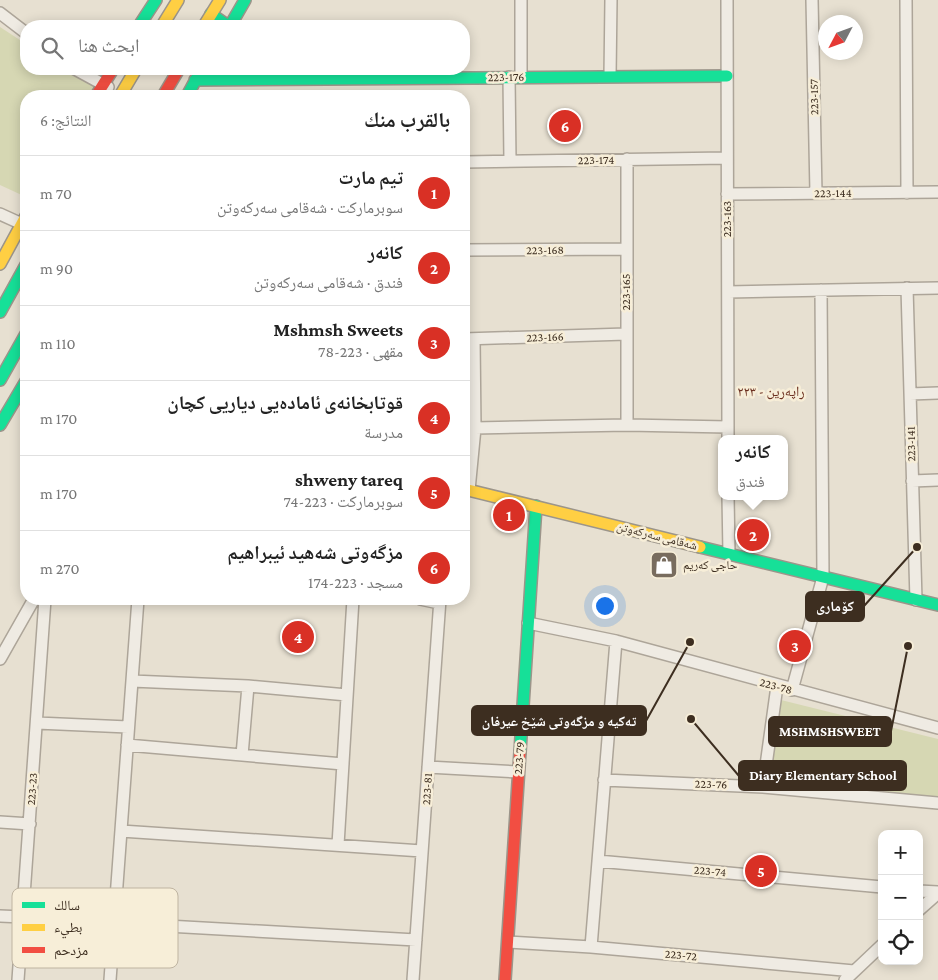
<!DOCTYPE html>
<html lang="ar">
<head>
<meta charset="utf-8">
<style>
	body { margin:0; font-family:"Crimson Pro","Noto Naskh Arabic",serif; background:#f6f6f6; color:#222; direction:rtl }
	.controls { position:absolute; right:15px; bottom:15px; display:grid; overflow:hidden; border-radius:10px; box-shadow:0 2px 12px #0003 }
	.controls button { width:45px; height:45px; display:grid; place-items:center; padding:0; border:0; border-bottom:1px solid #e0e0e0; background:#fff; color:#222; font:25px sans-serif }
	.compass { position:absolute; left:818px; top:15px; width:45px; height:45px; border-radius:50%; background:#fff; box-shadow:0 2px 12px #0003; rotate:229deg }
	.you { position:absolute; left:604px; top:605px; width:18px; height:18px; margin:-12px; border:4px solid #fff; border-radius:50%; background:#1a73e8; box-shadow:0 0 0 8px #1a73e833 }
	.badge { display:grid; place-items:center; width:32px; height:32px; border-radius:50%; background:#d93025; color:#fff; font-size:16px; font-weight:700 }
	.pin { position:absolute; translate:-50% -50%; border:2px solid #fff; box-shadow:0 1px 5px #0006 }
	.popup { position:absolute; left:718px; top:435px; width:70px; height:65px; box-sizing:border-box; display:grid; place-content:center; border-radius:10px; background:#fff; filter:drop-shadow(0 1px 4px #0005); font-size:16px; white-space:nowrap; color:#767676 }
	.popup b { font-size:19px; color:#222 }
	.popup::after { content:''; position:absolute; left:50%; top:100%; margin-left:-10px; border:10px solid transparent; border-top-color:#fff }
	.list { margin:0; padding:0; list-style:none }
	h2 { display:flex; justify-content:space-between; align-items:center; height:65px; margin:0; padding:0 20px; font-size:21px }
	h2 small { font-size:16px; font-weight:400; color:#767676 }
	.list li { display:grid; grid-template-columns:32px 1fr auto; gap:15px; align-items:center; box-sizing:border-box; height:75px; padding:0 20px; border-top:1px solid #e0e0e0 }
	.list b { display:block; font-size:19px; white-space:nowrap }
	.list p { margin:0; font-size:16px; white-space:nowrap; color:#767676 }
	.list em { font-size:16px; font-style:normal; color:#767676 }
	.icon { flex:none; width:28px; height:28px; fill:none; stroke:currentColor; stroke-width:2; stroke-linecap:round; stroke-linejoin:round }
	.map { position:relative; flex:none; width:938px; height:980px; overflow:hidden; direction:ltr }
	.search { position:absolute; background:#fff; box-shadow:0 2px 12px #0003; left:20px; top:20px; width:450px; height:55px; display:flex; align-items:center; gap:12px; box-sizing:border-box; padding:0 18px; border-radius:20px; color:#767676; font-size:19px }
	.panel { position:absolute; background:#fff; box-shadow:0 2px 12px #0003; left:20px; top:90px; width:450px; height:515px; border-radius:20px; direction:rtl }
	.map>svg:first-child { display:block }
	.green { fill:#d6d7b3 }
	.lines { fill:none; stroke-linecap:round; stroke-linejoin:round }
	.street-casing { stroke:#ada599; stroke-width:14 }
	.fast-casing { stroke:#9c958a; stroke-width:14 }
	.slow-casing { stroke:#9c958a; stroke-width:14 }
	.jam-casing { stroke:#9c958a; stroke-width:14 }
	.street { stroke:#efebe3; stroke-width:11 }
	.fast { stroke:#16e098; stroke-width:11 }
	.slow { stroke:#ffcf43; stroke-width:11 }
	.jam { stroke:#f24e42; stroke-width:11 }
	.labels { text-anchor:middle; stroke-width:5; stroke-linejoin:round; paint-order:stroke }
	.street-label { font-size:12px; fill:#3d2e20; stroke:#f7eed8 }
	.poi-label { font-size:12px; fill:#3d2e20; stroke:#f7eed8; text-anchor:start }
	.neighbourhood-label { font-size:14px; fill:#6b2e1e; stroke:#f7eed8 }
	.key { fill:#f7eed8; stroke:#bfb4a1; stroke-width:1 }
	.key-label { font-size:14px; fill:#3d2e20 }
	.leader { fill:none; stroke:#3d2e20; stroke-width:2 }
	.callout-dot { fill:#3d2e20; stroke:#f7eed8; stroke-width:2 }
	.callout { fill:#3d2e20; stroke:#3d2e20; stroke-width:2 }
	.callout-label { font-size:14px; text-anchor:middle; font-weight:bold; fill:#fff }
</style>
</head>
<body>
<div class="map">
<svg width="938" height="980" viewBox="0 0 938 980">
	<rect width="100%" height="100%" fill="#e7e0d1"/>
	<path class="green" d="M0 27 26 44V69H66L94 86 89 96H26V197L0 185Z
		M781 700 938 739V801L770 785Z"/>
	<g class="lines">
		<g class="street-casing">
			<path id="street" d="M521 0V76
				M727 0 728 439
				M812 0 816 193
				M906 0 907 193
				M0 13 26 33
				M75 69 108 87
				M610 76 611 0
				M509 77 510 161
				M627 159V425
				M464 162 727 158
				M727 194 938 192
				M0 214 22 224
				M464 250 626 249
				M907 288 916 600
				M728 292 938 288
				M464 339 626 334
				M910 394 938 393
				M475 428 627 425 728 427
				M912 481 938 480
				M469 490 475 428 474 339
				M728 496 729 554
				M420 599 439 603
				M528 623 616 641 938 728
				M0 659 34 599
				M132 681 248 686 347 695
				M792 690 823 577 821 290
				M37 723 128 727
				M127 745 343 764
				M242 755 248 686
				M428 767 518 772
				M604 780 763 787 938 803
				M763 787 777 686
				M0 822 30 824
				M121 831 422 851
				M338 845 353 599
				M598 861 882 887
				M919 891 938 892
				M919 910 938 893
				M0 916 23 917
				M114 923 416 940
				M508 942 591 947 854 971
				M591 947 616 641
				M18 980 45 599
				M110 980 138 599
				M413 980 440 599
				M845 980 882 945"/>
		</g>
		<g class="fast-casing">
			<path id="fast" d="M211 14 228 26
				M139 26 156 0
				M230 26 245 0
				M195 80 727 76
				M187 96 200 72
				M0 312 26 265
				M0 380 26 334
				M0 425 26 381
				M700 547 938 605
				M520 752 536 506"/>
		</g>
		<g class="slow-casing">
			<path id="slow" d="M162 26 178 0
				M204 26 220 0
				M120 96 136 69
				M0 264 26 216
				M464 489 700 547"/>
		</g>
		<g class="jam-casing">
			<path id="jam" d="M96 96 113 69
				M163 96 179 69
				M505 980 520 752"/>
		</g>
		<use href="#street" class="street"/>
		<use href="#fast" class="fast"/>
		<use href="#slow" class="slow"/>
		<use href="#jam" class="jam"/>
	</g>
	<defs>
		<g id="shop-square" transform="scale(1.4375)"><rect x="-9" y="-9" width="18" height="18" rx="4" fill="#786c5e" stroke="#f7eed8"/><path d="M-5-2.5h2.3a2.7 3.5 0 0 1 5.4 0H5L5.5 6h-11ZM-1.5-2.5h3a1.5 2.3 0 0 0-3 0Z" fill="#fff"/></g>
	</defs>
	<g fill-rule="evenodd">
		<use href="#shop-square" x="664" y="565"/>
	</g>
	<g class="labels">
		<g class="street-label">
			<text transform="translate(506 77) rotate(-1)" y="4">223-176</text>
			<text transform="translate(814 97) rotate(-91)" y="4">223-157</text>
			<text transform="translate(596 160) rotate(-1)" y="4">223-174</text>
			<text transform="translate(833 193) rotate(-1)" y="4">223-144</text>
			<text transform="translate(727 219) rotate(-90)" y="4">223-163</text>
			<text transform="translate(545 250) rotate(-1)" y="4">223-168</text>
			<text transform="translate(626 292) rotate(-90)" y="4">223-165</text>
			<text transform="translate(545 337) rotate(-2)" y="4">223-166</text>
			<text transform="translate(911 444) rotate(-91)" y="4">223-141</text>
			<text transform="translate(657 536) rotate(14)" y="4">شەقامی سەرکەوتن</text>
			<text transform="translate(776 686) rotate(15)" y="4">223-78</text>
			<text transform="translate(519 758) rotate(-86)" y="4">223-79</text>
			<text transform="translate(711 784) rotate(2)" y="4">223-76</text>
			<text transform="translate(32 789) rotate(-86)" y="4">223-23</text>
			<text transform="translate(427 789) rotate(-86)" y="4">223-81</text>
			<text transform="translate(710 871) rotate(5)" y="4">223-74</text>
			<text transform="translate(681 955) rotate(5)" y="4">223-72</text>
		</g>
		<g class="poi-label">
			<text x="683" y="569">حاجی کەریم</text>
		</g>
		<g class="neighbourhood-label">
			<text x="771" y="396">راپەرین - ٢٢٣</text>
		</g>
	</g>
	<rect x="12" y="888" width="166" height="80" rx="8" class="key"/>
	<rect x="22" y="902" width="23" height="6" fill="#16e098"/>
	<rect x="22" y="924" width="23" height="7" fill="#ffcf43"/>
	<rect x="22" y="947" width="23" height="6" fill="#f24e42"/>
	<g class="key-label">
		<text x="54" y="910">سالك</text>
		<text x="54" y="932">بطيء</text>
		<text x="54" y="955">مزدحم</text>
	</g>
	<path class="leader" d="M917 547L864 606M690 642L646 721M908 646L891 731M691 719L739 776"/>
	<g class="callout-dot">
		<circle cx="917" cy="547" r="5"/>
		<circle cx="690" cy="642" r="5"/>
		<circle cx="908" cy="646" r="5"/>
		<circle cx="691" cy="719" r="5"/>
	</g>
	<g class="callout">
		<rect x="806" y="592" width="58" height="29" rx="5"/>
		<rect x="472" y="706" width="174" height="29" rx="5"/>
		<rect x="769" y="717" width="122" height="29" rx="5"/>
		<rect x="739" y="761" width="167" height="29" rx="5"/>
	</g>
	<g class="callout-label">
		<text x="835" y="611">كۆماری</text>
		<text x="559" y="726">تەکیە و مزگەوتی شێخ عیرفان</text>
		<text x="830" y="736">MSHMSHSWEET</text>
		<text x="823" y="780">Diary Elementary School</text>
	</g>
</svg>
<div class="controls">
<button>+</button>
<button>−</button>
<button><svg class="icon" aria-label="locate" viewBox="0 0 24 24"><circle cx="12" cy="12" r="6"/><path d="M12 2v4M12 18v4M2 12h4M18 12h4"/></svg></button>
</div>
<svg class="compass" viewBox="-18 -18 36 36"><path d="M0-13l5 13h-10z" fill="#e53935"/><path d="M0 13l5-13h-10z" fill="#767676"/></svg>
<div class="you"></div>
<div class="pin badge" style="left:509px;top:515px">1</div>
<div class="pin badge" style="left:753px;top:535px">2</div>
<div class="popup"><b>کانەر</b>فندق</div>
<div class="pin badge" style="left:795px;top:646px">3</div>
<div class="pin badge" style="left:298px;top:637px">4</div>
<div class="pin badge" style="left:761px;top:871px">5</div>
<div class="pin badge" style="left:565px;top:126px">6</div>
<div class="search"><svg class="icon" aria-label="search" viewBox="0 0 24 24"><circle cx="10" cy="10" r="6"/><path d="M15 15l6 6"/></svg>ابحث هنا</div>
<section class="panel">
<h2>بالقرب منك<small>النتائج: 6</small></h2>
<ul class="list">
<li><span class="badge">1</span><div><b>تیم مارت</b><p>سوبرماركت · شەقامی سەرکەوتن</p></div><em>70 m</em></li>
<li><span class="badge">2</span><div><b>کانەر</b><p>فندق · شەقامی سەرکەوتن</p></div><em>90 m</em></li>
<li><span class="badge">3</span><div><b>Mshmsh Sweets</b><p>مقهى · 223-78</p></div><em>110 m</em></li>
<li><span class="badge">4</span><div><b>قوتابخانەی ئامادەیی دیاریی کچان</b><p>مدرسة</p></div><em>170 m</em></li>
<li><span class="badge">5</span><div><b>shweny tareq</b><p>سوبرماركت · 223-74</p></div><em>170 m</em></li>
<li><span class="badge">6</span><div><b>مزگەوتی شەهید ئیبراهیم</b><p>مسجد · 223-174</p></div><em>270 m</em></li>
</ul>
</section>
</div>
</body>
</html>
